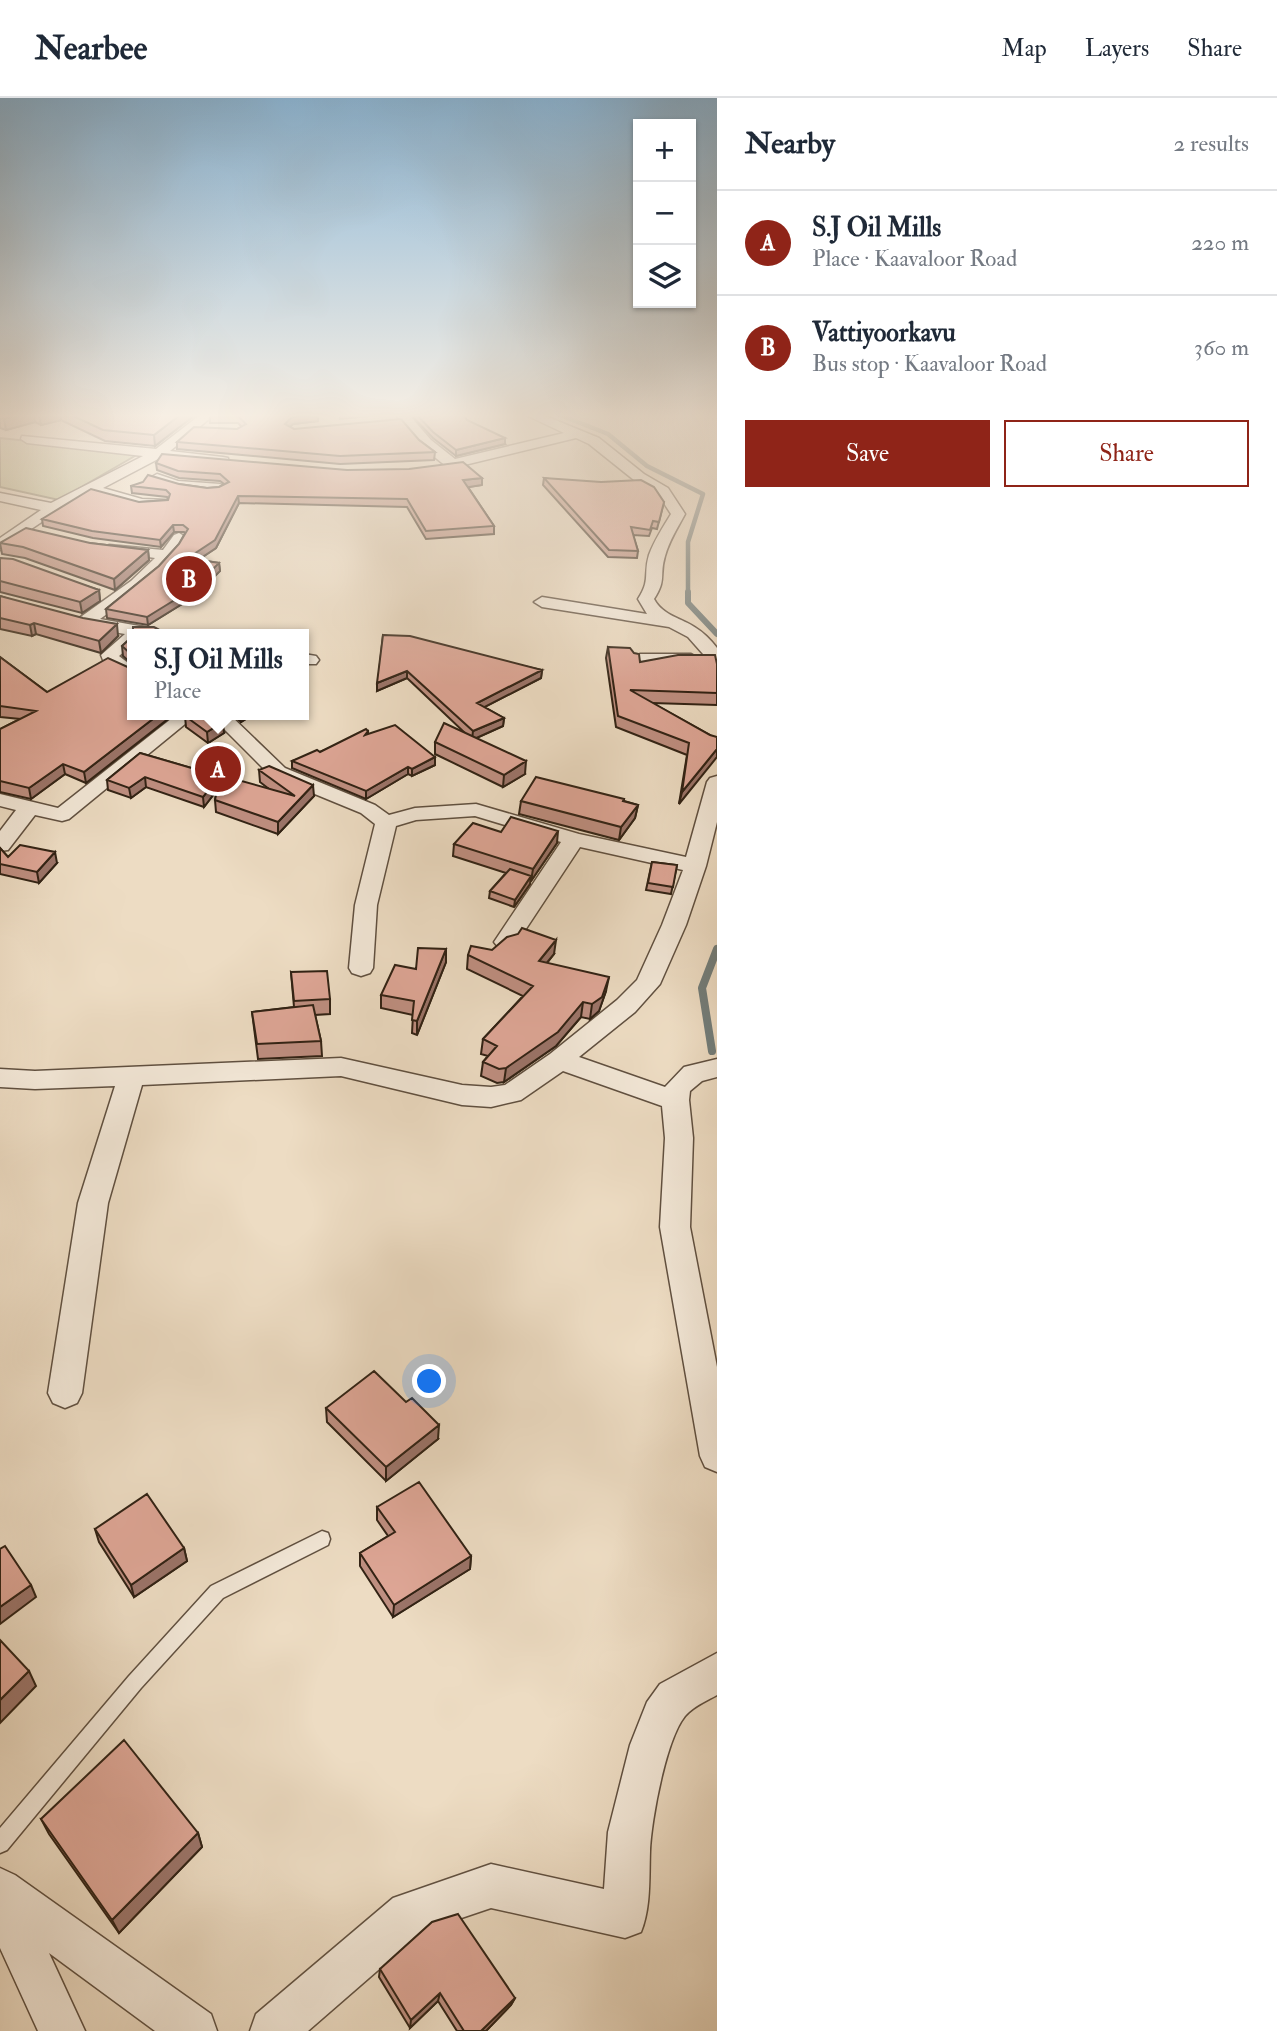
<!DOCTYPE html>
<html lang="en">
<head>
<meta charset="utf-8">
<style>
	body { margin:0; font-family:"IM FELL Double Pica",serif; background:#f2f2f3; color:#1f2937 }
	.controls { position:absolute; right:21px; top:21px; display:grid; overflow:hidden; border-radius:0px; box-shadow:0 2px 5px #0004 }
	.controls button { width:63px; height:63px; display:grid; place-items:center; padding:0; border:0; border-bottom:2px solid #e0e1e3; background:#fff; color:#1f2937; font:35px sans-serif }
	.you { position:absolute; left:430px; top:1284px; width:24px; height:24px; margin:-18px; border:5px solid #fff; border-radius:50%; background:#1a73e8; box-shadow:0 0 0 10px #1a73e833 }
	.badge { display:grid; place-items:center; width:46px; height:46px; border-radius:50%; background:#8f2418; color:#fff; font-size:23px; font-weight:700 }
	.pin { position:absolute; translate:-50% -50%; border:4px solid #fff; box-shadow:0 2px 7px #0006 }
	.popup { position:absolute; left:127px; top:531px; width:182px; height:91px; box-sizing:border-box; display:grid; place-content:center; border-radius:0px; background:#fff; filter:drop-shadow(0 2px 5px #0005); font-size:23px; white-space:nowrap; color:#747a83 }
	.popup b { font-size:26px; color:#1f2937 }
	.popup::after { content:''; position:absolute; left:50%; top:100%; margin-left:-14px; border:14px solid transparent; border-top-color:#fff }
	.list { margin:0; padding:0; list-style:none }
	h2 { display:flex; justify-content:space-between; align-items:center; height:91px; margin:0; padding:0 28px; font-size:30px }
	h2 small { font-size:23px; font-weight:400; color:#747a83 }
	.list li { display:grid; grid-template-columns:46px 1fr auto; gap:21px; align-items:center; box-sizing:border-box; height:105px; padding:0 28px; border-top:2px solid #e0e1e3 }
	.list b { display:block; font-size:26px; white-space:nowrap }
	.list p { margin:0; font-size:23px; white-space:nowrap; color:#747a83 }
	.list em { font-size:23px; font-style:normal; color:#747a83 }
	.actions { display:flex; gap:14px; padding:21px 28px }
	.actions a { flex:1; padding:16px 0; border:2px solid #8f2418; border-radius:0px; text-align:center; font-size:24px; color:#8f2418 }
	.actions .main { background:#8f2418; color:#fff }
	.icon { flex:none; width:38px; height:38px; fill:none; stroke:currentColor; stroke-width:2; stroke-linecap:round; stroke-linejoin:round }
	.map { position:relative; flex:none; width:717px; height:1933px; overflow:hidden }
	header { display:flex; align-items:center; gap:42px; box-sizing:border-box; height:98px; padding:0 35px; background:#fff; border-bottom:2px solid #e0e1e3 }
	header strong { font-size:33px }
	nav { display:flex; gap:38px; margin-inline-start:auto; font-size:24px }
	main { display:flex }
	aside { flex:1; background:#fff }
	.map>svg:first-child { display:block }
	.green { fill:#bebf8f; stroke:#787052; stroke-width:2 }
	.lines { fill:none; stroke-linecap:round; stroke-linejoin:round }
	.stream-far2 { stroke:#727d7a; stroke-width:4.5 }
	.stream-far1 { stroke:#727d7a; stroke-width:6 }
	.stream { stroke:#727d7a; stroke-width:8 }
	.service-casing { stroke:#605040; stroke-width:3 }
	.minor-casing { stroke:#605040; stroke-width:3 }
	.service { fill:#f3e8d8; fill-rule:evenodd }
	.minor { fill:#f3e8d8; fill-rule:evenodd }
	.wall { fill:#bf8f81; stroke:#312214; stroke-width:2 }
	.shaded-wall { fill:#9b7469; stroke:#312214; stroke-width:2 }
	.building { fill:#dea696; stroke:#312214; stroke-width:2 }
</style>
</head>
<body>
<header>
<strong>Nearbee</strong>
<nav><a>Map</a><a>Layers</a><a>Share</a></nav>
</header>
<main>
<div class="map">
<svg width="717" height="1933" viewBox="0 0 717 1933">
	<rect width="100%" height="100%" fill="#eddcc3"/>
	<filter id="stains"><feTurbulence type="fractalNoise" baseFrequency=".00286" numOctaves="4"/><feColorMatrix values="0 0 0 0 .2 0 0 0 0 .09 0 0 0 0 .02 0 0 0 .5 -.17"/></filter>
	<radialGradient id="worn" r=".72"><stop offset=".6" stop-color="#630" stop-opacity="0"/><stop offset="1" stop-color="#630" stop-opacity=".3"/></radialGradient>
	<path class="green" d="M0 340 140 355 59 402 0 389Z"/>
	<g class="lines">
		<path class="stream-far2" d="M560 317 608 336 647 368 703 396 688 444V496"/>
		<path class="stream-far1" d="M688 494V505L717 536"/>
		<path class="stream" d="M712 953 702 890 717 851"/>
		<g class="service-casing">
			<path id="service" d="M322 1433 328 1435 330 1441 328 1447 223 1500 141 1590 7 1752 0 1755V1730L129 1578 211 1488Z"/>
		</g>
		<g class="minor-casing">
			<path id="minor" d="M200 317H214L170 353 223 359 228 360V366L160 360 103 390 142 401 167 402 169 405 167 408 141 409 92 396 58 413 0 452V440L41 412 0 403V395L51 405 143 358 27 345 21 341 22 338 156 351Z
				M396 317H409L431 342 455 361 564 335 526 317H543L599 340 644 376 668 390 685 416C678 429 669 443 665 458 659 478 667 481 654 501 663 518 682 520 696 530 704 535 711 542 717 550V566L711 565 688 539 669 529 542 509 534 504 542 499 647 516 638 501C651 481 643 477 649 457 654 443 663 429 671 416L658 396 634 382 589 346 576 340 452 370 447 369 421 348Z
				M157 376 178 383 220 386 227 390C213 401 168 389 152 383L150 380Z
				M179 435 187 440C164 473 134 497 100 521L156 531 165 536H132V547L119 558 132 568V580L105 567 101 557 125 536 79 528 75 523 131 483 155 460 109 453 106 450 109 447 163 452 174 437Z
				M304 556 316 558 319 562 316 566H304Z
				M640 556H691L700 561 691 566 634 565 631 561Z
				M176 617H196L69 721 62 723 35 717 8 752 0 753V733L16 712 0 708V696L58 710Z
				M210 617H230L285 670 375 707 389 717 415 710 476 706 579 736 686 759 707 684 710 680 717 678V724L706 768 686 827 660 886 635 914 579 959 665 989 684 969 717 961V979L702 983 690 993 689 1002 693 1040 690 1129 717 1269V1374L705 1369 700 1358 660 1129 665 1040 662 1008 563 973 521 1002 491 1009 462 1007 341 978 142 987 108 1105 82 1295 77 1305 65 1310 53 1305 48 1295 78 1105 115 988 35 991 0 989V971L35 973 341 960 462 987 491 989 505 987 550 956 617 902 637 882 662 827 683 772 580 749 514 849 506 851 498 849 494 844 561 744 475 718 416 722 396 728 377 807 373 870 370 875 361 878 352 875 349 870 355 807 375 726 361 715 271 678Z
				M717 1555V1597C708 1602 697 1607 689 1614 667 1632 651 1724 650 1753 649 1780 651 1809 641 1834L625 1840 491 1810 423 1833 308 1933H250L256 1916 393 1800 491 1766 604 1791 608 1734 630 1647 647 1604 660 1586Z
				M0 1770 15 1777 211 1916 217 1933H155L49 1855 85 1933H38L0 1850Z"/>
		</g>
		<use href="#service" class="service"/>
		<use href="#minor" class="minor"/>
	</g>
	<path class="wall" d="M0 317H195L155 348 105 343 61 322 41 327 35 324 6 332 0 330Z
		M210 317H318V323L293 326 290 329 294 331 419 342 435 354 434 362 340 366 177 351V344L237 331 242 329 238 325H210Z
		M411 317H463L467 322 505 346 456 358 433 340Z
		M156 365 482 387 468 389 494 428V436L426 441 407 409 239 405 216 450 198 462 219 465 220 473 195 498 148 527 107 520 106 511 159 468 179 446 185 435 184 434H174L161 449 93 440 43 428 42 421 139 404 168 402 167 399 132 395 131 388 179 386 207 390 219 389 224 386 220 383 179 380 157 372Z
		M544 380 664 404 657 431 652 430 649 438 633 437 638 453 637 460 608 459 543 387Z
		M0 445H90L148 452 149 462 115 492 25 460 2 456Z
		M0 460 99 492 100 503 82 515 0 494Z
		M0 498 118 538 101 555 36 536 32 538 0 531Z
		M383 537 542 572 541 580 484 609 504 620 503 628 476 640 525 676 503 689 435 656V644L465 635 407 580 377 593Z
		M132 539V566L123 558 122 548Z
		M608 549 640 564 717 566V607L652 605 710 637 679 706 687 657 616 629 606 560Z
		M0 559 47 594 132 617H173L86 685 65 676 31 701 0 694V631L20 621 0 619Z
		M233 617H252L241 624Z
		M185 618 224 635 208 645 186 629Z
		M368 633V636L435 659V667L412 678 408 676 366 701 292 670V663L320 654Z
		M140 655 219 678V681L269 691 260 684 259 672 314 698 278 736 216 714 215 702 217 692 204 709 146 689 131 700 108 692 107 682Z
		M624 701V703L638 707 635 720 619 742 519 716 521 703Z
		M501 734 557 745 531 783H530V786L514 809 489 800 490 793 506 775 453 758 454 746Z
		M0 750 8 759 57 765 39 785 0 776Z
		M652 764 677 767 671 796 646 792Z
		M446 851V864L417 937 412 935 413 917 381 910V897L416 871Z
		M492 852 554 856 547 865 606 893 599 913 590 921 581 919 556 948 504 984 497 985 481 978 483 964 488 958 481 956 483 941 523 898 467 871 468 857Z
		M291 874 330 901V916L315 917 321 943 322 958 258 961 252 914 294 909Z
		M326 1310 438 1341 386 1383 327 1324Z
		M377 1409 471 1458 470 1471 393 1519 360 1468V1455L388 1438 377 1422Z
		M95 1431 184 1450 187 1463 134 1499 99 1444Z
		M41 1721 198 1735 202 1749 119 1835 49 1736Z
		M380 1871 515 1900 511 1907 486 1933H457L438 1903 410 1930 379 1879Z"/>
	<path class="shaded-wall" d="M20 317H34L35 324 6 332 4 321Z
		M39 317H60L61 322 41 327Z
		M180 317H195L155 348 154 337Z
		M307 317H318V323L293 326 286 333 285 326 292 319Z
		M340 317H381L340 321Z
		M505 340V346L456 358V352Z
		M482 380V387L463 390V382Z
		M238 398 239 405 216 450 189 468 188 460Z
		M173 427 174 434 161 449 160 442Z
		M148 452 149 462 115 492 114 481Z
		M219 465 220 473 195 498 148 527 147 519Z
		M99 492 100 503 82 515 80 504Z
		M34 525 36 536 32 538 30 527Z
		M117 526 118 538 101 555 99 543Z
		M542 572 541 580 477 613V605Z
		M407 573V580L377 593V585Z
		M158 617H173L86 685 84 674Z
		M240 617H252L241 624Z
		M504 620 503 628 472 642 473 633Z
		M223 624 224 635 208 645 207 634Z
		M717 651V659L679 706 682 694Z
		M435 659V667L412 678V671Z
		M526 663 525 676 503 689 504 677Z
		M63 666 65 676 31 701 29 690Z
		M408 669V676L366 701V693Z
		M219 678 220 688 204 709 203 699Z
		M145 679 146 689 131 700 129 690Z
		M313 687 314 698 278 736V724Z
		M638 707 635 720 619 742 621 729Z
		M558 733 557 745 531 783 533 771Z
		M55 754 57 765 39 785 37 774Z
		M531 778 530 786 514 809 515 802Z
		M556 842 554 856 537 877 539 863Z
		M446 851V864L417 937V923Z
		M609 879 606 893 599 913 590 921 592 906Z
		M583 904 581 919 556 948 504 984 506 970Z
		M439 1327 438 1341 386 1383V1369Z
		M184 1450 187 1463 134 1499 131 1487Z
		M471 1458 470 1471 393 1519 394 1507Z
		M31 1487 36 1499 0 1526V1509Z
		M29 1573 36 1588 0 1625V1602Z
		M198 1735 202 1749 119 1835 112 1822Z
		M440 1895 438 1903 410 1930 411 1922Z
		M515 1900 511 1907 486 1933H481Z"/>
	<path class="building" d="M0 317H20L4 321 0 320Z
		M71 317H180L154 337 103 332Z
		M210 317H307L292 319 285 326 294 331 401 321 419 342 435 354 340 358 177 344 194 329 237 331 246 326 238 318Z
		M417 317H463L467 322 505 340 456 352 433 334Z
		M162 356 347 372 409 371 463 364 482 380 463 382 494 428 426 433 407 401 238 398 215 442 188 460 219 465 194 490 147 519 106 511 159 468 179 446 188 431 183 427H173L160 442 92 433 42 421 91 391 139 404 168 402 170 396 166 392 131 388 143 384 148 377 179 386 207 390 219 389 229 384 220 376 178 373 156 365Z
		M544 380 601 384 641 382 654 389 664 404 659 424 653 423 650 432 631 429 638 453 609 452Z
		M26 430 90 445 148 452 114 481 23 449 0 445Z
		M0 460 13 461 99 492 80 504 0 483Z
		M0 498 83 520 117 526 99 543 34 525 30 527 0 520Z
		M133 529H154L167 536H133Z
		M383 537 410 538 542 572 477 605 504 620 473 633 407 573 377 585Z
		M132 539V557L122 548Z
		M608 549 630 550 634 555 639 556 640 564 678 557H715L717 566V595L630 592 710 637 717 639V651L682 694 689 645 618 618Z
		M0 559 47 594 108 560 132 571V617H158L84 674 63 666 29 690 0 683V631L36 613 0 608Z
		M186 617H216L223 624 207 634 185 618Z
		M444 625 526 663 504 677 435 644Z
		M395 627 435 659 412 671 408 669 366 693 292 663 317 652 320 654 366 631 368 633 365 637Z
		M140 655 219 678 203 699 145 679 129 690 107 682Z
		M269 668 313 687 278 724 215 702 220 677 295 698 259 672Z
		M536 679 624 701 623 703 638 707 621 729 521 703Z
		M511 719 558 733 533 771 454 746 473 725 501 734Z
		M20 747 55 754 37 774 0 766V750L8 759Z
		M652 764 677 767 673 789 648 785Z
		M510 771 531 778 515 802 490 793Z
		M522 830 556 842 539 863 609 879 602 899 592 906 583 904 558 934 506 970 499 971 483 964 497 948 483 941 533 888 468 857 471 848 492 852 507 839 518 836Z
		M418 850 446 851 417 923 412 922 414 903 381 897 395 867 416 871Z
		M327 873 330 901 294 903 291 874Z
		M313 907 321 943 257 946 252 914Z
		M374 1273 406 1304 412 1300 439 1327 386 1369 326 1310Z
		M419 1384 471 1458 394 1507 360 1455 395 1434 377 1409Z
		M147 1396 184 1450 131 1487 95 1431Z
		M5 1448 31 1487 0 1509V1451Z
		M0 1542 29 1573 0 1602Z
		M124 1642 198 1735 112 1822 41 1721Z
		M458 1816 515 1900 481 1933H464L440 1895 411 1922 380 1871 432 1824Z"/>
	<linearGradient id="sky" x2="0" y2="1"><stop stop-color="#8ab6d7"/><stop offset="0.54" stop-color="#f7efe4"/><stop offset="1" stop-color="#f7efe4" stop-opacity="0"/></linearGradient>
	<rect width="717" height="588" fill="url(#sky)"/>
	<rect width="100%" height="100%" filter="url(#stains)"/>
	<rect width="100%" height="100%" fill="url(#worn)"/>
</svg>
<div class="controls">
<button>+</button>
<button>−</button>
<button><svg class="icon" aria-label="layers" viewBox="0 0 24 24"><path d="M12 4l9 5-9 5-9-5zM3 14l9 5 9-5"/></svg></button>
</div>
<div class="you"></div>
<div class="pin badge" style="left:218px;top:671px">A</div>
<div class="popup"><b>S.J Oil Mills</b>Place</div>
<div class="pin badge" style="left:189px;top:481px">B</div>
</div>
<aside>
<h2>Nearby<small>2 results</small></h2>
<ul class="list">
<li><span class="badge">A</span><div><b>S.J Oil Mills</b><p>Place · Kaavaloor Road</p></div><em>220 m</em></li>
<li><span class="badge">B</span><div><b>Vattiyoorkavu</b><p>Bus stop · Kaavaloor Road</p></div><em>360 m</em></li>
</ul>
<div class="actions"><a class="main">Save</a><a>Share</a></div>
</aside>
</main>
</body>
</html>
